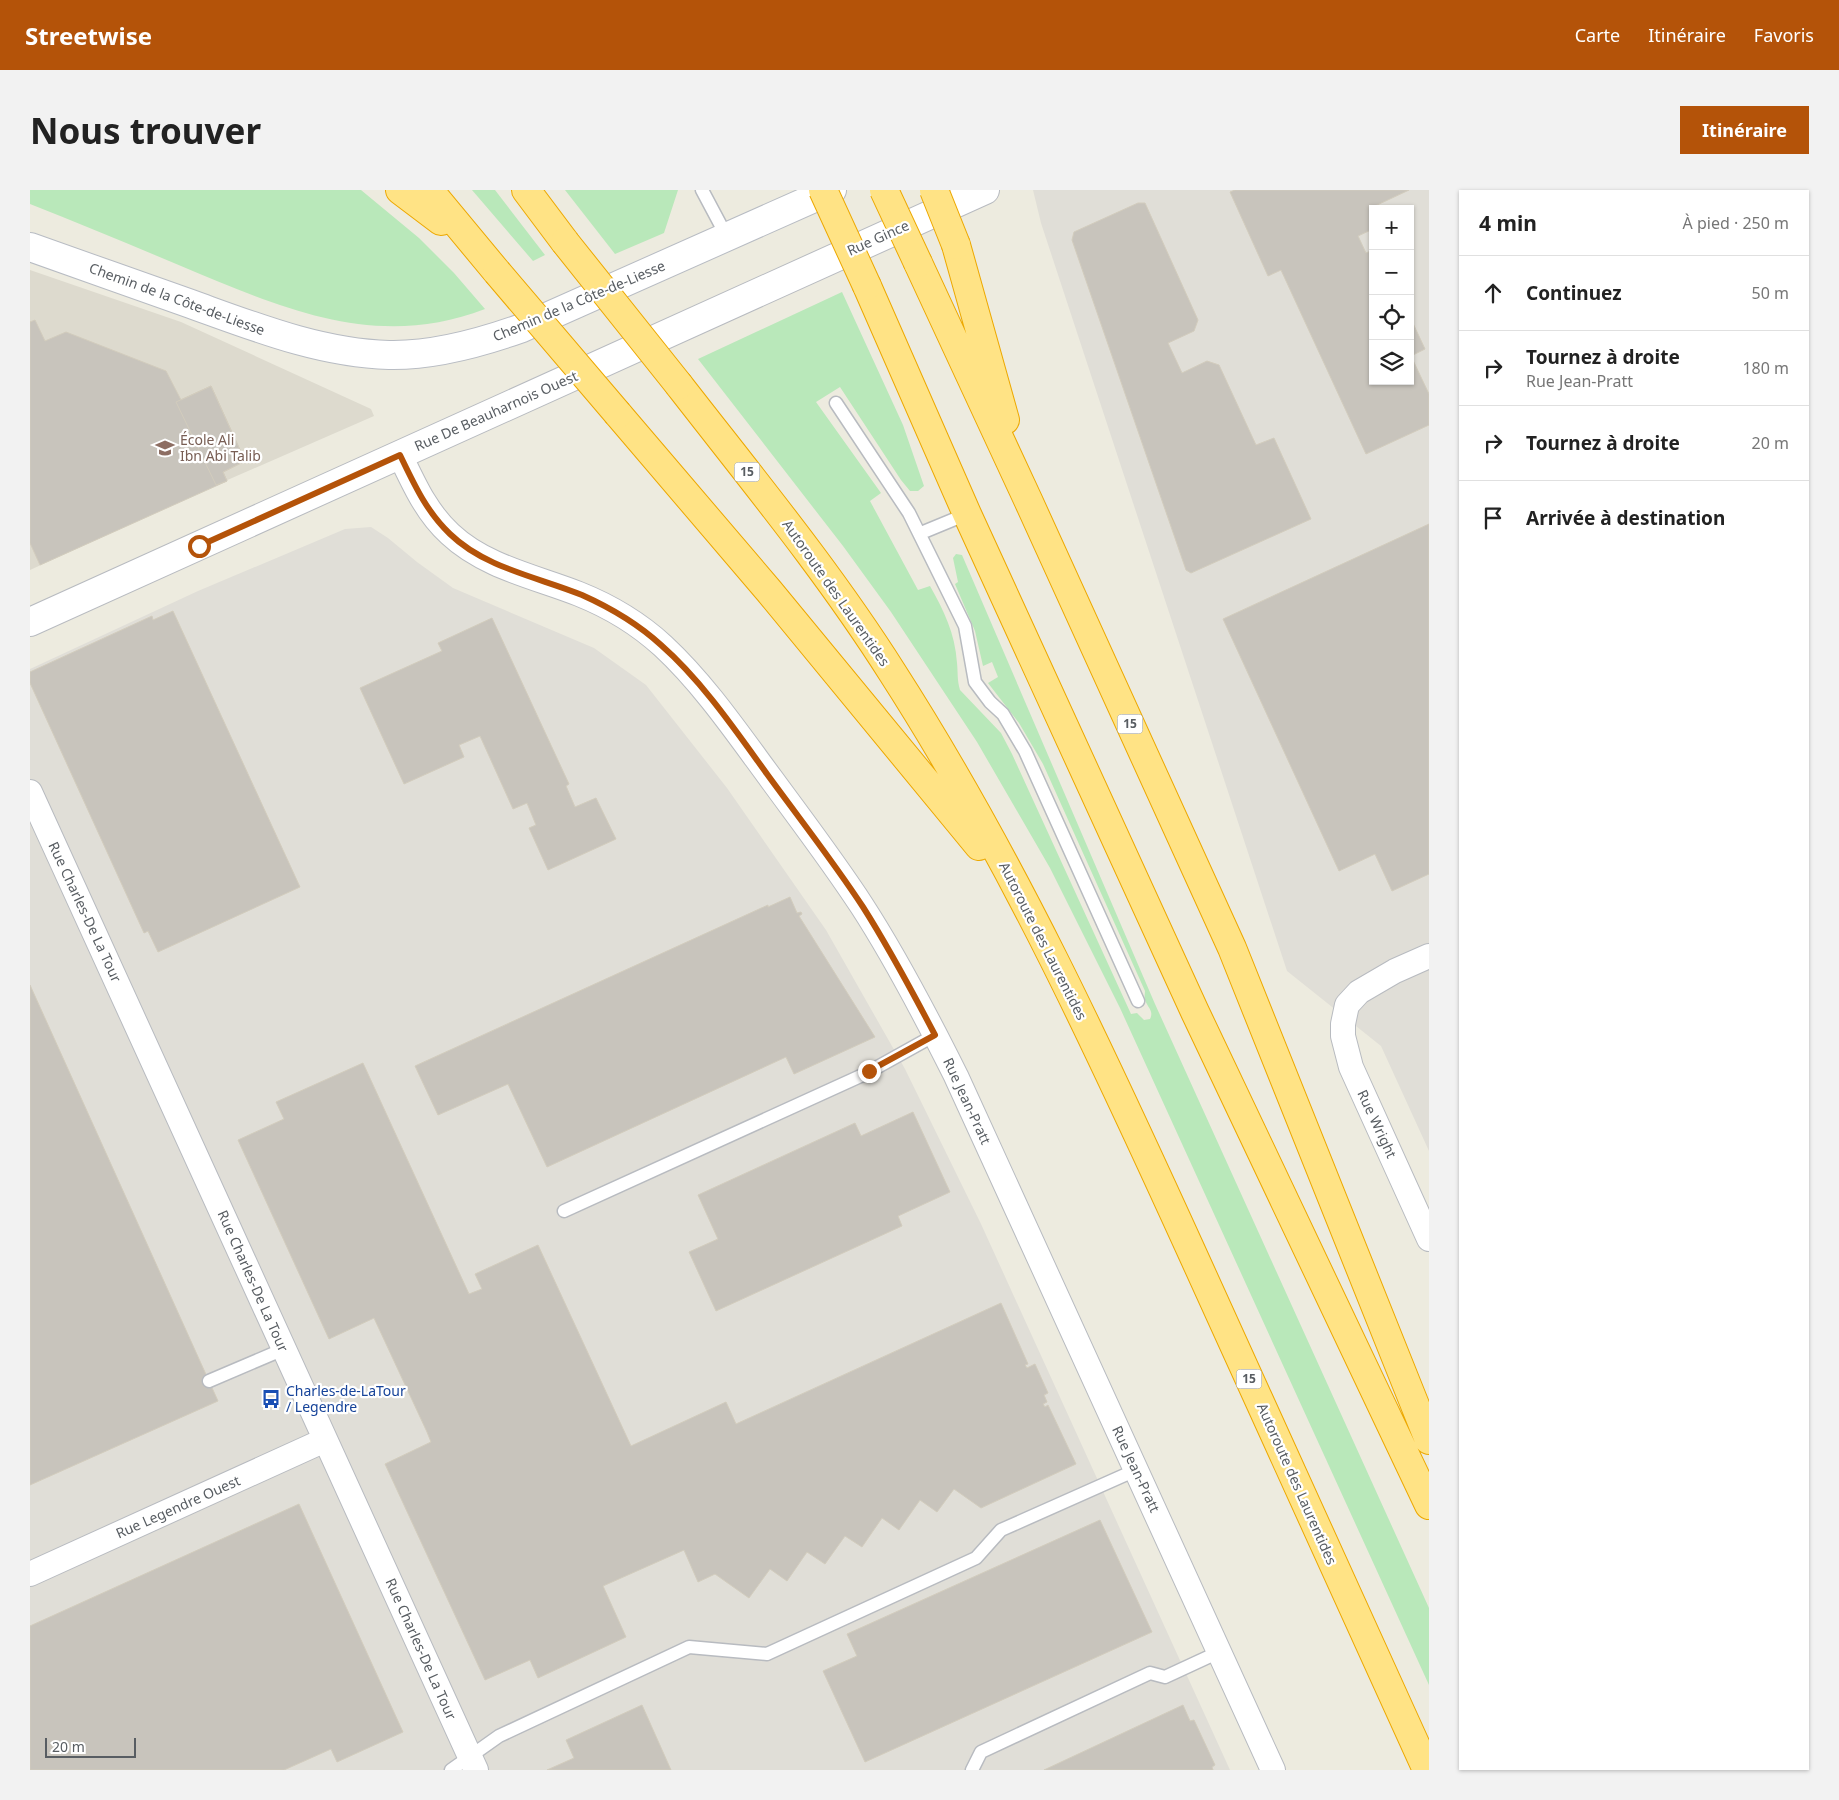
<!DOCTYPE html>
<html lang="fr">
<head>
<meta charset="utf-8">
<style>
	body { margin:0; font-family:"Noto Sans",sans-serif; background:#f2f2f2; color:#222 }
	.controls { position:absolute; right:15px; top:15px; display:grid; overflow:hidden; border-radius:0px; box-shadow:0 1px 4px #0004 }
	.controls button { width:45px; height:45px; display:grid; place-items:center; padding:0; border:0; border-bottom:1px solid #e0e0e0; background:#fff; color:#222; font:25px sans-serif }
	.scale { position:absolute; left:15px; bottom:12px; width:91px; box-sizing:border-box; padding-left:5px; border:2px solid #585d62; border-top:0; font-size:14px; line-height:18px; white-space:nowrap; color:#585d62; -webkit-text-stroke:4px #fff; paint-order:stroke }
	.stop { position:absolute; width:15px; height:15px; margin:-11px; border:4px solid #b45309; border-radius:50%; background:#fff }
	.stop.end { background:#b45309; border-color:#fff; box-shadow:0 1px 5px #0008 }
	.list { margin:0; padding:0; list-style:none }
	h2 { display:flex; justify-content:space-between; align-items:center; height:65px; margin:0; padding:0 20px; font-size:21px }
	h2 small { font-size:16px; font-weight:400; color:#767676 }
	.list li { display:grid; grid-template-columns:32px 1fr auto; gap:15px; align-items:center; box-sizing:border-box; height:75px; padding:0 20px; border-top:1px solid #e0e0e0 }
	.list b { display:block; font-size:19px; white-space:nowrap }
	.list p { margin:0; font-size:16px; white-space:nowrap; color:#767676 }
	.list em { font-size:16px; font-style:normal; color:#767676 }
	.icon { flex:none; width:28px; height:28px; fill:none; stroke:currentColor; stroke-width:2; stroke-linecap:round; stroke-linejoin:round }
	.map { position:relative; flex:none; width:1399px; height:1580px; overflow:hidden; border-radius:0px }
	header { display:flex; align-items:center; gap:30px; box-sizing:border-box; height:70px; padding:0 25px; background:#b45309; color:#fff }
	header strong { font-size:24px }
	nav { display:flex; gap:28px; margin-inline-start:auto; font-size:18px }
	.intro { display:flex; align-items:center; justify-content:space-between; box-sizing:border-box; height:120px; padding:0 30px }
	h1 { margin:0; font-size:35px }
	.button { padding:12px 22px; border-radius:0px; background:#b45309; color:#fff; font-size:18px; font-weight:700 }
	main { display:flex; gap:30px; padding:0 30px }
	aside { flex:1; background:#fff; border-radius:0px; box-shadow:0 1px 4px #0004 }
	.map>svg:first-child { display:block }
	.industrial { fill:#e0ded7; fill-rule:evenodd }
	.education { fill:#dddace }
	.green { fill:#b9e8ba }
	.building { fill:#c8c4bc; stroke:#d2ccbd }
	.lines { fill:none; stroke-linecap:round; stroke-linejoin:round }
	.service-casing { stroke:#b8bbc0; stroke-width:15 }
	.minor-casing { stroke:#b8bbc0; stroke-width:26 }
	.tertiary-casing { stroke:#b8bbc0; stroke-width:30 }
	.secondary-casing { stroke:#b8bcc3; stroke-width:30 }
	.motorway-casing { stroke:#eda800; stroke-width:30 }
	.service { stroke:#fff; stroke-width:12 }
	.minor { stroke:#fff; stroke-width:24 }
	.tertiary { stroke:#fff; stroke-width:28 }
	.secondary { stroke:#fff; stroke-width:28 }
	.motorway { stroke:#ffe385; stroke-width:28 }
	.motorway-bridge-casing { stroke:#eda800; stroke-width:30; stroke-linecap:butt }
	.motorway-bridge { stroke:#ffe385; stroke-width:28 }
	.route { stroke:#b45309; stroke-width:6 }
	.labels { text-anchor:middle; stroke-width:4.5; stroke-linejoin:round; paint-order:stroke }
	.shield { fill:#fff; stroke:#8a8e91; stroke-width:1 }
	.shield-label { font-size:12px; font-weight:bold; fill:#585d62 }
	.street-label { font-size:14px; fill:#585d62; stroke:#fff }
	.education-label { font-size:14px; fill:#785e54; stroke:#fff; text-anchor:start }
	.transit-label { font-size:14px; fill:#164399; stroke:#fff; text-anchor:start }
</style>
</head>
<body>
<header>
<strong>Streetwise</strong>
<nav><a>Carte</a><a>Itinéraire</a><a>Favoris</a></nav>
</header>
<div class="intro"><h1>Nous trouver</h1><a class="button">Itinéraire</a></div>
<main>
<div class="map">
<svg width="1399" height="1580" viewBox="0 0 1399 1580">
	<rect width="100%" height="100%" fill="#edebdf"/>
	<path class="industrial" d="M1003 0H1399V961L1351 856 1257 781 1011 33ZM1343 19H1380V191H1343Z
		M341 337 358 348 387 372 423 398 564 458 616 495 697 598 796 740 875 879 951 1034 1200 1580H0V479L168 401 315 339Z"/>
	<path class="education" d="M0 80 151 132 341 219 344 226 186 295 0 380Z"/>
	<path class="green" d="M0 0H331L389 48 424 83 455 119C346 161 252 118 151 76 101 55 51 34 0 14Z
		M442 0H465L515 65 503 71Z
		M535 0H648L634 43 585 64Z
		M812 102 873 235 894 296 888 301H880L871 290 810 197 786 212 851 303 840 311 888 400 900 396C914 421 925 443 927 473 928 482 927 490 930 500L971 543 982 564 1101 824 1107 823 1114 830 1120 829C1124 821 1118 818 1115 810 1114 807 1115 804 1115 801L1013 574 989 533 958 493 968 487 962 472 953 476 945 441 925 394 928 392 923 368 926 364 932 365 1125 814 1399 1418V1495L1090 818 1020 678 947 552 861 422 813 356 668 169Z"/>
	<path class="building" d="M1205 0H1379L1345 16 1347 19H1343V39L1328 46 1336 63 1343 60V191H1380V127L1395 159 1381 166 1399 204V235L1336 264 1251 80 1238 86 1200 2Z
		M1108 13H1115L1168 130 1164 141 1138 153 1152 183 1177 171 1189 175 1226 255 1244 248 1281 329 1161 383 1156 380 1042 50 1044 42Z
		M5 130 15 151 36 142 136 181 151 210 181 196 215 271 193 282 197 291 10 375 0 353V132Z
		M181 196 215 271 193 282 197 291 186 295 146 212Z
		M1399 334V684L1362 701 1345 664 1309 681 1193 429Z
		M143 421 270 697 128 762 118 741 114 743 0 493V482L122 426 123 430Z
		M462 428 539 594 536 596 545 617 566 608 586 649 518 680 499 638 506 635 497 613 483 619 450 546 429 555 434 567 374 594 330 498 412 461 408 453Z
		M760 707 767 723 771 722 772 724 769 726 845 847 764 884 756 867 517 977 478 894 408 925 385 876 738 715V717Z
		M0 795 188 1211 0 1295Z
		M333 873 439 1104 452 1099 445 1084 508 1055 601 1256 696 1212 706 1234 971 1113 998 1174 995 1175 997 1178 1005 1174 1018 1203 1014 1205 1017 1212 1013 1214 1015 1217 1018 1215 1046 1274 951 1318 924 1299 907 1322 890 1310 869 1340 852 1328 832 1357 815 1346 795 1374 777 1362 757 1391 740 1379 719 1408 685 1384 668 1392 654 1360 573 1396 596 1447 508 1488 500 1470 455 1490 355 1274 401 1252 397 1242 344 1128 299 1149 208 950 254 929 246 912Z
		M883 922 920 1002 868 1026 872 1036 686 1121 659 1062 688 1049 668 1005 825 933 831 946Z
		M269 1314 373 1542 307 1572 301 1559 254 1580H0V1436Z
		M1070 1330 1122 1442 835 1572 793 1481 827 1466 817 1444Z
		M612 1515 641 1580H517L544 1568 536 1550Z
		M1153 1515 1160 1531 1164 1530 1185 1575 1182 1577 1183 1580H1014Z"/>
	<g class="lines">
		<g class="service-casing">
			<path id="service" d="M672 0 697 47
				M806 213 879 323 935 436 945 492 960 512 973 524 995 561 1108 811
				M891 343 937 324
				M534 1021 835 884 905 845
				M179 1191 254 1159
				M421 1580 469 1546 659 1457 737 1464 946 1368 971 1340 1106 1280
				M942 1580 951 1562 1120 1483 1135 1487 1189 1462"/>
		</g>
		<g class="minor-casing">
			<path id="minor" d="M370 265C384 294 396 322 420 344 455 377 506 387 549 404 579 416 609 434 633 456 674 494 708 544 742 590 772 631 804 673 832 716 867 770 897 828 926 886L1243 1580
				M0 602 446 1580
				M1399 766 1365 781 1329 802 1317 815 1313 834V846L1321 877 1399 1049
				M0 1384 295 1250"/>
		</g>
		<g class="tertiary-casing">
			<path id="tertiary" d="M0 432 955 0"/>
		</g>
		<g class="secondary-casing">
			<path id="secondary" d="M0 57C54 76 107 95 161 114 225 137 290 163 359 165 404 166 450 153 492 138L802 0"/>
		</g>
		<g class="motorway-casing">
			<path id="motorway" d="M370 0 411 31
				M399 0 467 82
				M496 0 535 52
				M926 55 975 230
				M888 73 998 310 1202 758 1399 1250
				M837 96 937 324 1165 822 1399 1315
				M649 195C722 289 798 381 862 482 981 667 1073 867 1164 1067 1241 1238 1319 1409 1397 1580
				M588 224 739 401 949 656"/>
		</g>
		<use href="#service" class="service"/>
		<use href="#minor" class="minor"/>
		<use href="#tertiary" class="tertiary"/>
		<use href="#secondary" class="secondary"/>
		<use href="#motorway" class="motorway"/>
		<g class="motorway-bridge-casing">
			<path id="motorway-bridge" d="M793 0 837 96
				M854 0 888 73
				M904 0 926 55
				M535 52 649 195
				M467 82 588 224"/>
		</g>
		<use href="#motorway-bridge" class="motorway-bridge"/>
	</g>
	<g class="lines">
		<path class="route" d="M169 356 370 265C384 294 396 321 420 344 455 378 508 387 552 405 581 418 608 434 631 455 672 491 706 541 737 584 769 628 803 671 833 717 859 758 882 801 905 845L839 881"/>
	</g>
	<defs>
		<g id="school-bare" transform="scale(1.5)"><path d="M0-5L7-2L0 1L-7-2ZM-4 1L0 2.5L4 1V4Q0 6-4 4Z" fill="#8d6e63" stroke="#fff" stroke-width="2.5" paint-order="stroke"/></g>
		<g id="bus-bare" transform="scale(1.5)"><path d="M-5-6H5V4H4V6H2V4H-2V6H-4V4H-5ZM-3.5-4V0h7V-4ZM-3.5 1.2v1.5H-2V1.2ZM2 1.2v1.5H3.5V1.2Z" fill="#1a4fb4" stroke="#fff" stroke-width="2.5" paint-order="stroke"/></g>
	</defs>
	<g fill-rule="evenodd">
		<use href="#school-bare" x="135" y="258"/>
		<use href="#bus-bare" x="241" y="1209"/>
	</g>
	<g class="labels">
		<g class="shield">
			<rect x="704.5" y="272.5" width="25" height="19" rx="4"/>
			<rect x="1087.5" y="524.5" width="25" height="19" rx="4"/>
			<rect x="1206.5" y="1179.5" width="25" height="19" rx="4"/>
		</g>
		<g class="shield-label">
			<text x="717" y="286">15</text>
			<text x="1100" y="538">15</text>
			<text x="1219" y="1193">15</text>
		</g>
		<g class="street-label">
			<text transform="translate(848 48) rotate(-24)" y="5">Rue Gince</text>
			<text transform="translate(147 109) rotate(20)" y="5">Chemin de la Côte-de-Liesse</text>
			<text transform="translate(549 111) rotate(-23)" y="5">Chemin de la Côte-de-Liesse</text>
			<text transform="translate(466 221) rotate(-24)" y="5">Rue De Beauharnois Ouest</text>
			<text transform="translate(806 403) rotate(55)" y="5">Autoroute des Laurentides</text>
			<text transform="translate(55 722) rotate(65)" y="5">Rue Charles-De La Tour</text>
			<text transform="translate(1013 751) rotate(63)" y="5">Autoroute des Laurentides</text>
			<text transform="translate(937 911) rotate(65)" y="5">Rue Jean-Pratt</text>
			<text transform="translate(1347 934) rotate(65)" y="5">Rue Wright</text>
			<text transform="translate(223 1091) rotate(66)" y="5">Rue Charles-De La Tour</text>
			<text transform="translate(1106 1279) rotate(65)" y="5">Rue Jean-Pratt</text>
			<text transform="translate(1267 1294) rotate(66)" y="5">Autoroute des Laurentides</text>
			<text transform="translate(148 1317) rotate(-24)" y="5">Rue Legendre Ouest</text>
			<text transform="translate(391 1459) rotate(66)" y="5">Rue Charles-De La Tour</text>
		</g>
		<g class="education-label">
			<text x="150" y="255">École Ali<tspan x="150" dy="16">Ibn Abi Talib</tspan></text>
		</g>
		<g class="transit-label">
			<text x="256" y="1206">Charles-de-LaTour<tspan x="256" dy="16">/ Legendre</tspan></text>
		</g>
	</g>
</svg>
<div class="controls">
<button>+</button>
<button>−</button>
<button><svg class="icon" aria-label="locate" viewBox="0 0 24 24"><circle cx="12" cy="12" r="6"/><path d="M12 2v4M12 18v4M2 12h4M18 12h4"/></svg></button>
<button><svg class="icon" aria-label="layers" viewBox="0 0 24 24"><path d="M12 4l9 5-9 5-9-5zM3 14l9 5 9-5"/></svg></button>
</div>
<div class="scale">20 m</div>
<div class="stop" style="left:169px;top:356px"></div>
<div class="stop end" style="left:839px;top:881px"></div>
</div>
<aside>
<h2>4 min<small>À pied · 250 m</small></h2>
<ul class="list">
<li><svg class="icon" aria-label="ahead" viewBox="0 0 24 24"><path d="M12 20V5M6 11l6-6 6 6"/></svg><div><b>Continuez</b></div><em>50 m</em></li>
<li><svg class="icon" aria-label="right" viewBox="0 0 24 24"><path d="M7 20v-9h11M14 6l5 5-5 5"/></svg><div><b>Tournez à droite</b><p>Rue Jean-Pratt</p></div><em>180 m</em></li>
<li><svg class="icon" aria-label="right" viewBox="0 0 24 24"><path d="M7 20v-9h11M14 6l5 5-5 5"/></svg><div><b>Tournez à droite</b></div><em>20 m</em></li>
<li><svg class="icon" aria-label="arrive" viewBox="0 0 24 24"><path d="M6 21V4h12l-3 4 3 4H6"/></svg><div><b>Arrivée à destination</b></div></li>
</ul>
</aside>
</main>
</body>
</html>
